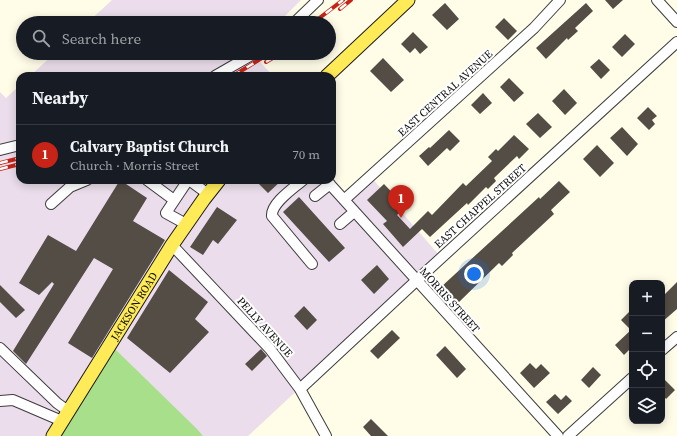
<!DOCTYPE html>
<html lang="en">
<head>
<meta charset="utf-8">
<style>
	body { margin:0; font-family:"Source Serif 4",serif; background:#242831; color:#f1f3f6 }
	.controls { position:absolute; right:12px; bottom:12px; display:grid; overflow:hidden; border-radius:8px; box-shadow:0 2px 10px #0003 }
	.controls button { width:36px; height:36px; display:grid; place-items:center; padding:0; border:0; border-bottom:1px solid #363941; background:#171b24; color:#f1f3f6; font:20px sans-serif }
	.you { position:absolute; left:474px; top:274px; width:14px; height:14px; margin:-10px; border:3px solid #fff; border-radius:50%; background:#1a73e8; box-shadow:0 0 0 6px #1a73e833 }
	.badge { display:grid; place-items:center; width:26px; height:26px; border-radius:50%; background:#c72316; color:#fff; font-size:13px; font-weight:700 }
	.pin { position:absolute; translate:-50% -33px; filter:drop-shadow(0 1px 2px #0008) }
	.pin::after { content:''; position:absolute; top:21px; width:14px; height:12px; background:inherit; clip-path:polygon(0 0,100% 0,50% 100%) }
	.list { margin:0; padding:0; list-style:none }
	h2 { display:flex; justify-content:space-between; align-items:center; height:52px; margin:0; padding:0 16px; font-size:17px }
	h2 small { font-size:13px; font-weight:400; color:#9ea1a6 }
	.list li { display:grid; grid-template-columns:26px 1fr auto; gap:12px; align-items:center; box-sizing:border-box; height:60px; padding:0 16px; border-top:1px solid #363941 }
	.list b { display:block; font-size:15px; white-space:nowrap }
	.list p { margin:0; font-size:13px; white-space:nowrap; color:#9ea1a6 }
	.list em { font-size:13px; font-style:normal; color:#9ea1a6 }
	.icon { flex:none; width:22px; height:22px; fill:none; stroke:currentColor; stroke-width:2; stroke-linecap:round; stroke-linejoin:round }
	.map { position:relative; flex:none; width:677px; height:436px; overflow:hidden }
	.search { position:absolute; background:#171b24; box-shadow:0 2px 10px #0003; left:16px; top:16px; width:320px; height:44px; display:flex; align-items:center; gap:10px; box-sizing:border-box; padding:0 14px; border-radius:22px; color:#9ea1a6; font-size:15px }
	.panel { position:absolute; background:#171b24; box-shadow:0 2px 10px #0003; left:16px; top:72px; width:320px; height:112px; border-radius:12px }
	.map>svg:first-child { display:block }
	.industrial { fill:#ebddeb }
	.forest { fill:#a7df8b }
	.building { fill:#544d46 }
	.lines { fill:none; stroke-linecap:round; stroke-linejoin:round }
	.minor-casing { stroke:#3d3d3d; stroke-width:12 }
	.major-casing { stroke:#1b1b1b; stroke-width:15 }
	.minor { stroke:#fff; stroke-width:10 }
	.major { stroke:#ffeb58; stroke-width:13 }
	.rail-casing { stroke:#c72316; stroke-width:4 }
	.rail { stroke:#fff; stroke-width:2.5; stroke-dasharray:8; stroke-linecap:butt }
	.labels { text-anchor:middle; stroke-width:4; stroke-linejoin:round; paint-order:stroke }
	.street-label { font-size:11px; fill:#0a0a0a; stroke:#fff }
</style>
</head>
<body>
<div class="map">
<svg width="677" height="436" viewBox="0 0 677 436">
	<rect width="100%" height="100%" fill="#fffde8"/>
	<path class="industrial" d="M112 0H301L278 23H87Z
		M55 53H252L273 76H30Z
		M20 85V180H328L345 198 371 177 439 255 417 279 248 436H203L113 347 59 436H0V92L6 98Z"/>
	<path class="forest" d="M113 347 197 429 203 436H59Z"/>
	<path class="building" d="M605 0H623L613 9Z
		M445 3 459 19 447 30 432 15Z
		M586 3 593 11 575 28 578 31 568 40 567 38 546 59 536 48Z
		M504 18 517 31 508 40 495 27Z
		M413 32 428 47 420 54 415 48 410 53 401 44Z
		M625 34 635 44 622 57 612 47Z
		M383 58 404 80 391 92 370 71Z
		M599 59 610 70 601 79 590 67Z
		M509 78 524 93 514 102 500 87Z
		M564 89 577 103 565 115 552 101Z
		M483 93 492 103 480 114 471 105Z
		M648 107 657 116 652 120 655 124 649 130 637 118Z
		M538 113 552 127 540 138 526 124Z
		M622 127 638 144 627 156 610 138Z
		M449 130 460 141 450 151 447 148 428 166 419 156 429 147 430 148Z
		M514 135 529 149 519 159 517 156 494 178 496 181 488 189 486 187 468 205 467 203 430 237 422 229 403 247 383 224 387 221 367 200 384 184 406 207 397 215 410 229 428 211 432 215 463 183 466 186 492 161 488 157 496 149 498 151Z
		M597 145 614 163 600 177 583 159Z
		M120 180 147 198 133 221 165 240 92 358 68 343 113 269 94 258 26 364 13 351 54 284 52 282 39 295 19 283 48 235 76 251Z
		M255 180H282L268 193Z
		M559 181 570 192 551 210 554 214 512 253 513 255 502 266 499 263 457 304 441 287 539 197 540 199Z
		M299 197 345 248 329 262 283 212Z
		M217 207 237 220 218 244 213 240 203 255 190 247Z
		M377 265 389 279 374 294 361 280Z
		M169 270 208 302 195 319 209 332 170 373 127 338Z
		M677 282V309L662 322V297Z
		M0 285 25 310 16 318 0 302Z
		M304 306 317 320 307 330 294 316Z
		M632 309V347L624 355 615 345 631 330 621 320Z
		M392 330 400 338 378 359 370 351Z
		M445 346 466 369 457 378 436 355Z
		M261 349 267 356 252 371 245 364Z
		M530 363 536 369 541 364 550 373 534 388 520 373Z
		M593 367 601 375 589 388 581 380Z
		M662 377 675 390 666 399 662 394Z
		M555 394 561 400 566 395 572 401 558 414 546 402Z
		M371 419 388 436H371L363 427Z"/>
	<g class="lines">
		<g class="minor-casing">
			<path id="minor" d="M657 0 677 22
				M294 23 318 0
				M215 76 255 53
				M0 150 20 145
				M147 180 174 200
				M189 180 208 194
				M303 180C294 188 271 203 272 216L312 264
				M326 180 558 436
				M315 196 330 184
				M344 200 534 28 560 0
				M51 204 70 187 87 180
				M186 224 166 213 188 180
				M340 224 354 212
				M172 245 270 349 300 389 326 436
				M0 348 57 403 68 411
				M662 350 677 337
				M300 389 416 281 677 42
				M0 401 13 400 62 421
				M568 436 632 378"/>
		</g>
		<g class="major-casing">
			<g id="major">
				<path d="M327 76 408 0"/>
				<path id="s1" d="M53 436 172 245 204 199 219 180"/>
			</g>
		</g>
		<use href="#minor" class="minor"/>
		<use href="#major" class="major"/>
		<g class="rail-casing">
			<path id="rail" d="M340 9 351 0
				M313 23 343 0
				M266 62 281 53
				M233 76 270 53
				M0 163 20 158
				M0 169 20 164"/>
		</g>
		<use href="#rail" class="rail"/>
	</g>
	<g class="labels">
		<g class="street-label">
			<text transform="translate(445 93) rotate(-42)" y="4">EAST CENTRAL AVENUE</text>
			<text transform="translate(480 206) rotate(-42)" y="4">EAST CHAPPEL STREET</text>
			<text transform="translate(450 300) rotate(48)" y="4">MORRIS STREET</text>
			<text dy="4" stroke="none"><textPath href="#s1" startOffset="153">JACKSON ROAD</textPath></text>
			<text transform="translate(265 327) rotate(48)" y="4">PELLY AVENUE</text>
		</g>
	</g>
</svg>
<div class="controls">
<button>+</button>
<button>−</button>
<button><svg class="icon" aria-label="locate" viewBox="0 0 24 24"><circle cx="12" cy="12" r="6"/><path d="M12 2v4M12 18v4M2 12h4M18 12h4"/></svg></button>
<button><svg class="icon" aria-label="layers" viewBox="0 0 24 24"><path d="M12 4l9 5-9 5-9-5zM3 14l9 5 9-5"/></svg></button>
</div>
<div class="you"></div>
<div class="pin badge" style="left:401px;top:218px">1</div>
<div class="search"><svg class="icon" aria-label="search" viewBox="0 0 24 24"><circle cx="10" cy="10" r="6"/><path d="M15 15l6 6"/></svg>Search here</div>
<section class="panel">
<h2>Nearby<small></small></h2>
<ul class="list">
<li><span class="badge">1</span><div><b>Calvary Baptist Church</b><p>Church · Morris Street</p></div><em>70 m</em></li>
</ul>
</section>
</div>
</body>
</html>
